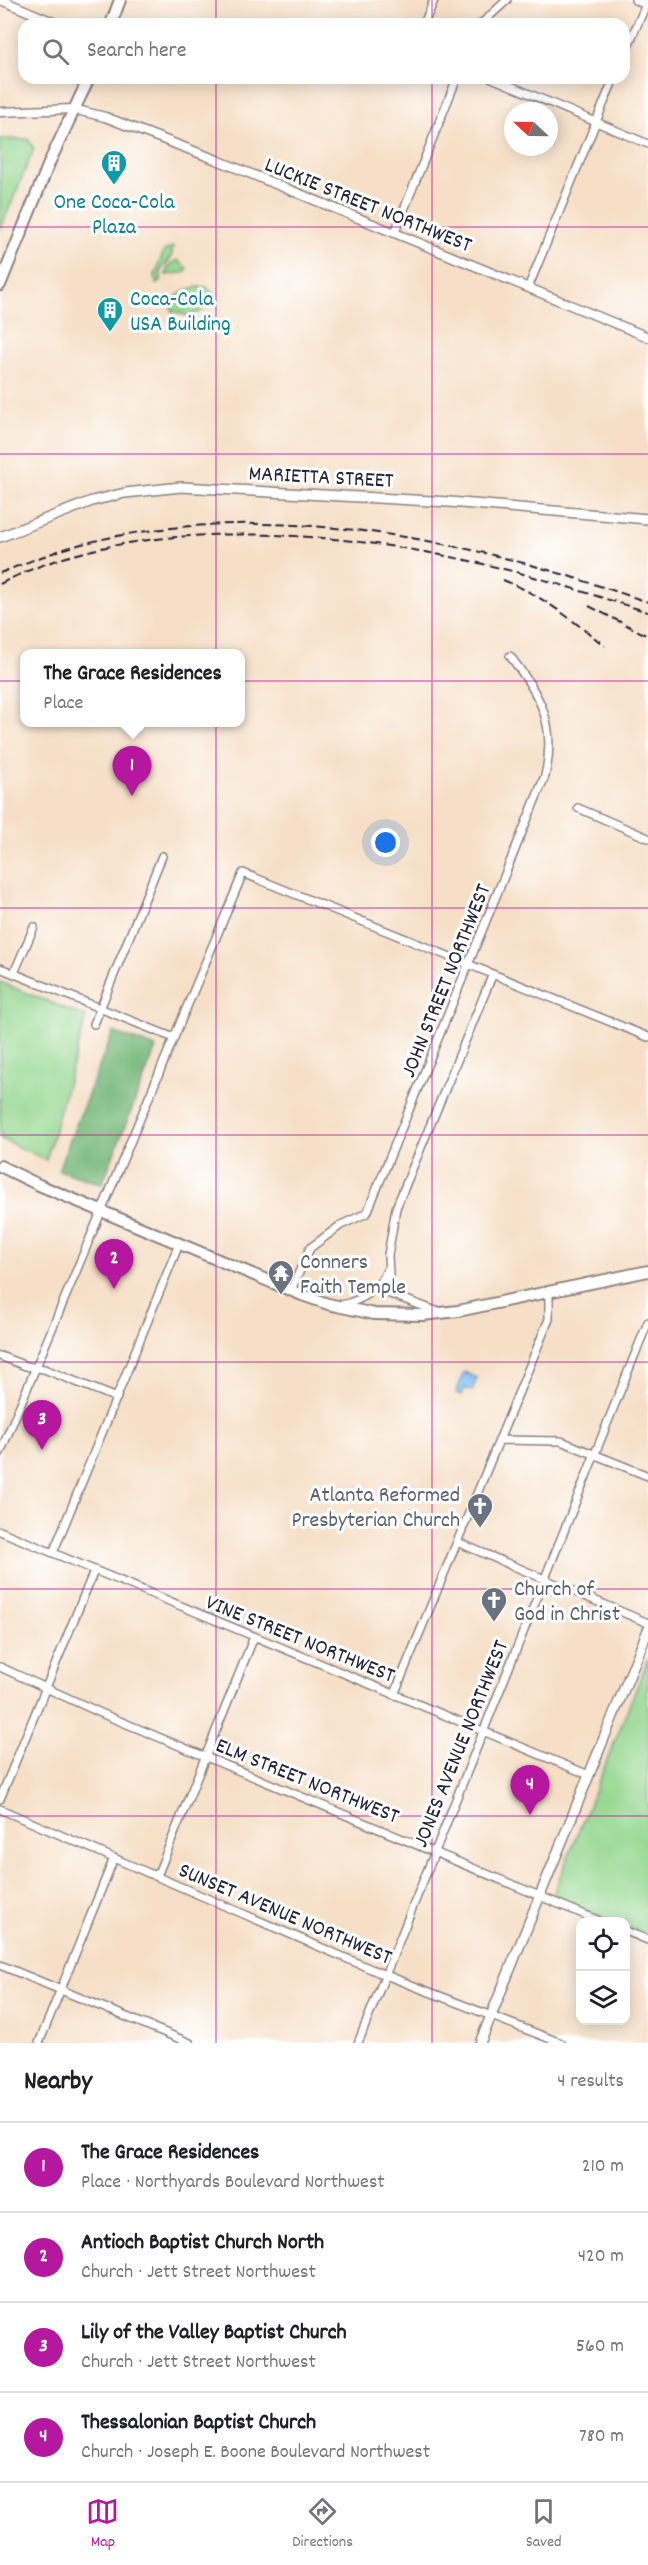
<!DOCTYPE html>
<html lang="en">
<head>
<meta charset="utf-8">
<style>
	body { margin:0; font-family:Dekko,sans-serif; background:#f2f2f2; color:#202124 }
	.controls { position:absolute; right:18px; bottom:18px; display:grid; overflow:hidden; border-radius:12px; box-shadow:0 3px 15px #0003 }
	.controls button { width:54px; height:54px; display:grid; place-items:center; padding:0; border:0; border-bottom:2px solid #e0e0e0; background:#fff; color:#202124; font:30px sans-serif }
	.compass { position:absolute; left:504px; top:102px; width:54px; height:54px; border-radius:50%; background:#fff; box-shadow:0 3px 15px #0003; rotate:292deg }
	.you { position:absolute; left:386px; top:843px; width:21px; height:21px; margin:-15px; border:4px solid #fff; border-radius:50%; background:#1a73e8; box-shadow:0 0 0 9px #1a73e833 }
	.badge { display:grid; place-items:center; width:39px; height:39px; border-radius:50%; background:#b5179e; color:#fff; font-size:20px; font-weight:700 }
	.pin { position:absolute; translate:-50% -50px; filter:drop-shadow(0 2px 3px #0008) }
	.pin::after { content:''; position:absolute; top:32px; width:21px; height:18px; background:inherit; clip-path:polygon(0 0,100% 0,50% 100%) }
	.popup { position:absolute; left:20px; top:649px; width:225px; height:78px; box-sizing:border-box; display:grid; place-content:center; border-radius:12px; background:#fff; filter:drop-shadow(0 2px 4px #0005); font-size:20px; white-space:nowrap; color:#757577 }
	.popup b { font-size:22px; color:#202124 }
	.popup::after { content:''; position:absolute; left:50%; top:100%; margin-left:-12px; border:12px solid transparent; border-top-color:#fff }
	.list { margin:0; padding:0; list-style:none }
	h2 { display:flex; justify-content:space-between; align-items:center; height:78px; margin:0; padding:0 24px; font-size:26px }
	h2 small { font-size:20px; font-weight:400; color:#757577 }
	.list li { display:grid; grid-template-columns:39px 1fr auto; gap:18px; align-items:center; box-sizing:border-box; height:90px; padding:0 24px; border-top:2px solid #e0e0e0 }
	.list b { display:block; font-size:22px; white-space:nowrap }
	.list p { margin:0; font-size:20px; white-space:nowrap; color:#757577 }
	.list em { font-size:20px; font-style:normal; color:#757577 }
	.icon { flex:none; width:33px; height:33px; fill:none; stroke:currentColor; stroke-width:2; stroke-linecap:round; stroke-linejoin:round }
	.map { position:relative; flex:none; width:648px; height:2043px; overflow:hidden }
	.search { position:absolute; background:#fff; box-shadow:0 3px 15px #0003; left:18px; right:18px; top:18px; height:66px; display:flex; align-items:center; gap:15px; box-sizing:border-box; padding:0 21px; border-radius:18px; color:#757577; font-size:22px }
	.sheet { height:438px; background:#fff }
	nav { display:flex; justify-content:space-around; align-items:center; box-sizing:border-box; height:84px; border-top:2px solid #e0e0e0; background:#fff; font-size:16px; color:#757577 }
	nav a { display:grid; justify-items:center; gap:3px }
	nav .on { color:#b5179e }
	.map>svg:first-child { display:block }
	.green { fill:#94d78f; stroke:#5b7c65; stroke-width:1.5 }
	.forest { fill:#77b87a; stroke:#4c6d5a; stroke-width:1.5 }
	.water { fill:#7fbdf3; stroke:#507097; stroke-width:1.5 }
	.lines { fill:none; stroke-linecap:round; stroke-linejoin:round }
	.minor-casing { stroke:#8c8080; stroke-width:10 }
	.tertiary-casing { stroke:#8c8080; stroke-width:11 }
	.secondary-casing { stroke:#8c8080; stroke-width:12 }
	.primary-casing { stroke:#8c8080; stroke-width:14 }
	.trunk-casing { stroke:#8c8080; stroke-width:14 }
	.minor { stroke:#fff; stroke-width:7 }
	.tertiary { stroke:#fff; stroke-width:8 }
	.secondary { stroke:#fff; stroke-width:9 }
	.primary { stroke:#fff; stroke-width:10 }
	.trunk { stroke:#fff; stroke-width:10 }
	.rail { stroke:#22223b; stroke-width:2; stroke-dasharray:9 4.5; stroke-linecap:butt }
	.grid { fill:none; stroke:#b5179e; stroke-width:1.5; stroke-opacity:0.55 }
	.labels { text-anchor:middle; stroke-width:6; stroke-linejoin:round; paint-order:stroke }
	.culture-label { font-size:22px; fill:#0d838f; stroke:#fff }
	.street-label { font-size:22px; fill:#22223b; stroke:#fff }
	.worship-label { font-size:22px; fill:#5b616d; stroke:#fff; text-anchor:start }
</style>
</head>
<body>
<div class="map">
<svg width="648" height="2043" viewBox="0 0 648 2043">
	<rect width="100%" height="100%" fill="#fff"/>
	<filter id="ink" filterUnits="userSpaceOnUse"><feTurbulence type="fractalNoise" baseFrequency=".0167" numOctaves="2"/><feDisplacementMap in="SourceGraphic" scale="12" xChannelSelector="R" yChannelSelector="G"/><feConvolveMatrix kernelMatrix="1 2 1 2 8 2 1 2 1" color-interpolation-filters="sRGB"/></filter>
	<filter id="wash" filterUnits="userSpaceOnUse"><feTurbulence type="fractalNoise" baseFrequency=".008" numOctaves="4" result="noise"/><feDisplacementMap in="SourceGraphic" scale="24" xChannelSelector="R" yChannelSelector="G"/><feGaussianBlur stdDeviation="1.35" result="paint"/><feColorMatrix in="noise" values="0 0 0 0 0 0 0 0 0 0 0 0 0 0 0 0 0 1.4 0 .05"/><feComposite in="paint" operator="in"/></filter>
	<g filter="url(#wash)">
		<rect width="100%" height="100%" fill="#f6dfc6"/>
		<path class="green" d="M0 139H28L34 149 0 230Z
			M173 247 171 258 161 270V281L156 284 155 275 164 251Z
			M177 260 187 268 186 272 166 275 168 267Z
			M196 287H206L212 292C214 307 200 313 188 316L172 311 170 301 184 291Z
			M0 982 86 1017 46 1160 0 1138Z
			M648 1659V1935L626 1926V1922L613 1921 552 1897Z"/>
		<path class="forest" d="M113 1032 156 1048 102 1184 58 1170Z"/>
		<path class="water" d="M464 1372 477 1378 472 1391 465 1388 462 1395 456 1393Z"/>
	</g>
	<g filter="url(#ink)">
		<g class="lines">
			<g class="minor-casing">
				<path id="minor" d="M635 0 646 5
					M424 24 434 0
					M481 24 507 0
					M624 55 648 0
					M492 78 648 144
					M395 232 457 78
					M528 288 614 78
					M578 808 648 838
					M0 968 174 1038
					M14 973 34 927
					M94 1024 162 856
					M291 1290 310 1248 341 1225 367 1213 545 776C557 724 541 697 510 656
					M342 1305C364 1299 377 1292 387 1270
					M436 1311 390 1294 388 1255 396 1208 492 976
					M0 1356 26 1366 44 1369 117 1398
					M499 1440 561 1441 648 1476
					M0 1453 243 873 648 1037
					M0 1531 589 1775
					M457 1542 648 1623
					M53 1553 179 1244
					M0 1667 103 1714 602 1922
					M394 1695 549 1319V1292
					M0 1799 94 1571
					M0 1809 378 1972 561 2043
					M157 1876 254 1637
					M626 1931 648 1940
					M0 1965 190 2043
					M39 2043 114 1858
					M358 2043 648 1322"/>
			</g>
			<g class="tertiary-casing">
				<path id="tertiary" d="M1 0 58 24
					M0 112 73 109 105 117 217 160 648 337"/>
			</g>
			<g class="secondary-casing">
				<path id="secondary" d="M0 537 92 501 125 493 181 487 449 502 648 519
					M480 2043 648 1630"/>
			</g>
			<g class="primary-casing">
				<path id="primary" d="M0 1166 39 1185 302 1295 328 1304 374 1314 422 1315 458 1311 648 1271"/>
			</g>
			<g class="trunk-casing">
				<path id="trunk" d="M111 24 120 0
					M0 285 50 161 89 78"/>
			</g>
			<use href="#minor" class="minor"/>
			<use href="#tertiary" class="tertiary"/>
			<use href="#secondary" class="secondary"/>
			<use href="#primary" class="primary"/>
			<use href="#trunk" class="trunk"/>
			<path class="rail" d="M0 573C28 562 57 550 86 543 228 507 391 526 531 565 570 576 609 589 648 602
				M503 580C542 595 572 620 605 646
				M0 584C136 512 341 530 487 565 541 577 595 596 648 612
				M589 606 648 636"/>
		</g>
	</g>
	<path class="grid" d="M216 0V24M432 0V24M216 78V2043M432 78V2043M0 227H648M0 454H648M0 681H648M0 908H648M0 1135H648M0 1362H648M0 1589H648M0 1816H648"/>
	<defs>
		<g id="building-pin" transform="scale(1.35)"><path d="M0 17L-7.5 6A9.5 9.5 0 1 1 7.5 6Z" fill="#0f9aa8" stroke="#fff"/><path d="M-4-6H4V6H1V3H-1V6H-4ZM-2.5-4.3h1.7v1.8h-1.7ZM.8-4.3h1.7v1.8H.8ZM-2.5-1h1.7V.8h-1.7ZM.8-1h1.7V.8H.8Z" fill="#fff"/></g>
		<g id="temple-pin" transform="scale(1.35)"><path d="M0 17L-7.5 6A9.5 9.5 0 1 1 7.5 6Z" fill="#6b7280" stroke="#fff"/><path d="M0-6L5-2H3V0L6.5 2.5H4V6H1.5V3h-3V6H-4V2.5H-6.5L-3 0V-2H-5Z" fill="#fff"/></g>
		<g id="church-pin" transform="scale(1.35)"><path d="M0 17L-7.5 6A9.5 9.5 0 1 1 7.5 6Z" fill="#6b7280" stroke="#fff"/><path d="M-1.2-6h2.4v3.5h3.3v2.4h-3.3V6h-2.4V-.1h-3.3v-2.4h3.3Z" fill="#fff"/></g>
	</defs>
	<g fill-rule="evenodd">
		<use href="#building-pin" x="114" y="163"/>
		<use href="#building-pin" x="110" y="310"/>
		<use href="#temple-pin" x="281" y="1273"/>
		<use href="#church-pin" x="480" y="1506"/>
		<use href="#church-pin" x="494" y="1600"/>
	</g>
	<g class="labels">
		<g class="culture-label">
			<text x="114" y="208">One Coca-Cola<tspan x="114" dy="25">Plaza</tspan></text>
			<text x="130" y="305" text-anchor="start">Coca-Cola<tspan x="130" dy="25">USA Building</tspan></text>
		</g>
		<g class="street-label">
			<text transform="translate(369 203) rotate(22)" y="8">LUCKIE STREET NORTHWEST</text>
			<text transform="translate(321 475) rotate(3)" y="8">MARIETTA STREET</text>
			<text transform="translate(444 980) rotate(-68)" y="8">JOHN STREET NORTHWEST</text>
			<text transform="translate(301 1637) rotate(22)" y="8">VINE STREET NORTHWEST</text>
			<text transform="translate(459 1743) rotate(-68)" y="8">JONES AVENUE NORTHWEST</text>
			<text transform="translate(308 1779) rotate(22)" y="8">ELM STREET NORTHWEST</text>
			<text transform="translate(286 1912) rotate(23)" y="8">SUNSET AVENUE NORTHWEST</text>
		</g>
		<g class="worship-label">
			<text x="300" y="1268">Conners<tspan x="300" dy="25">Faith Temple</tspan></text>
			<text x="460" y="1501" text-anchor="end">Atlanta Reformed<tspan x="460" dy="25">Presbyterian Church</tspan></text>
			<text x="514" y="1595">Church of<tspan x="514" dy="25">God in Christ</tspan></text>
		</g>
	</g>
</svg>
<div class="controls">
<button><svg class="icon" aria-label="locate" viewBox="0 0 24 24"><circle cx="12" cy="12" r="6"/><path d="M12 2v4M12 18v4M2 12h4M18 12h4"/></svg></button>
<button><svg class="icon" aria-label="layers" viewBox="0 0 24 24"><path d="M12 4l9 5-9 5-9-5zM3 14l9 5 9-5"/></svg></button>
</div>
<svg class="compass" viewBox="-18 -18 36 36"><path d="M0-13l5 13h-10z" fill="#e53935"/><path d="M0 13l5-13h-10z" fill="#757577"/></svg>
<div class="you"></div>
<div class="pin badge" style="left:132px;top:796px">1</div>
<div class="popup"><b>The Grace Residences</b>Place</div>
<div class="pin badge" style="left:114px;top:1289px">2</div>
<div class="pin badge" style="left:42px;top:1450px">3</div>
<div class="pin badge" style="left:530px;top:1815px">4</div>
<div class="search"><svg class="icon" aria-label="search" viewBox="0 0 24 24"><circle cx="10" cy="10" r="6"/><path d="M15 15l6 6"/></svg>Search here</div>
</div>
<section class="sheet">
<h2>Nearby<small>4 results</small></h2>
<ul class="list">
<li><span class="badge">1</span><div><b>The Grace Residences</b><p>Place · Northyards Boulevard Northwest</p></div><em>210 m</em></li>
<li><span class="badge">2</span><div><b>Antioch Baptist Church North</b><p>Church · Jett Street Northwest</p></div><em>420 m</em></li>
<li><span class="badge">3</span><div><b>Lily of the Valley Baptist Church</b><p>Church · Jett Street Northwest</p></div><em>560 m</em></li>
<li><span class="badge">4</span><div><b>Thessalonian Baptist Church</b><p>Church · Joseph E. Boone Boulevard Northwest</p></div><em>780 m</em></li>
</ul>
</section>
<nav>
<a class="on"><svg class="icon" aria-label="map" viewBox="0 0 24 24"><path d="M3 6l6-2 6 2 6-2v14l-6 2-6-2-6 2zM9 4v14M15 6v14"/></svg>Map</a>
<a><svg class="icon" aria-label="directions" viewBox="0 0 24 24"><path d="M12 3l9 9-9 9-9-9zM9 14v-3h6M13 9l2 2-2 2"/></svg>Directions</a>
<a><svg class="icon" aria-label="saved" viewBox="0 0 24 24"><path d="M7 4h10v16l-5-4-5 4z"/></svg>Saved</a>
</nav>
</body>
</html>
